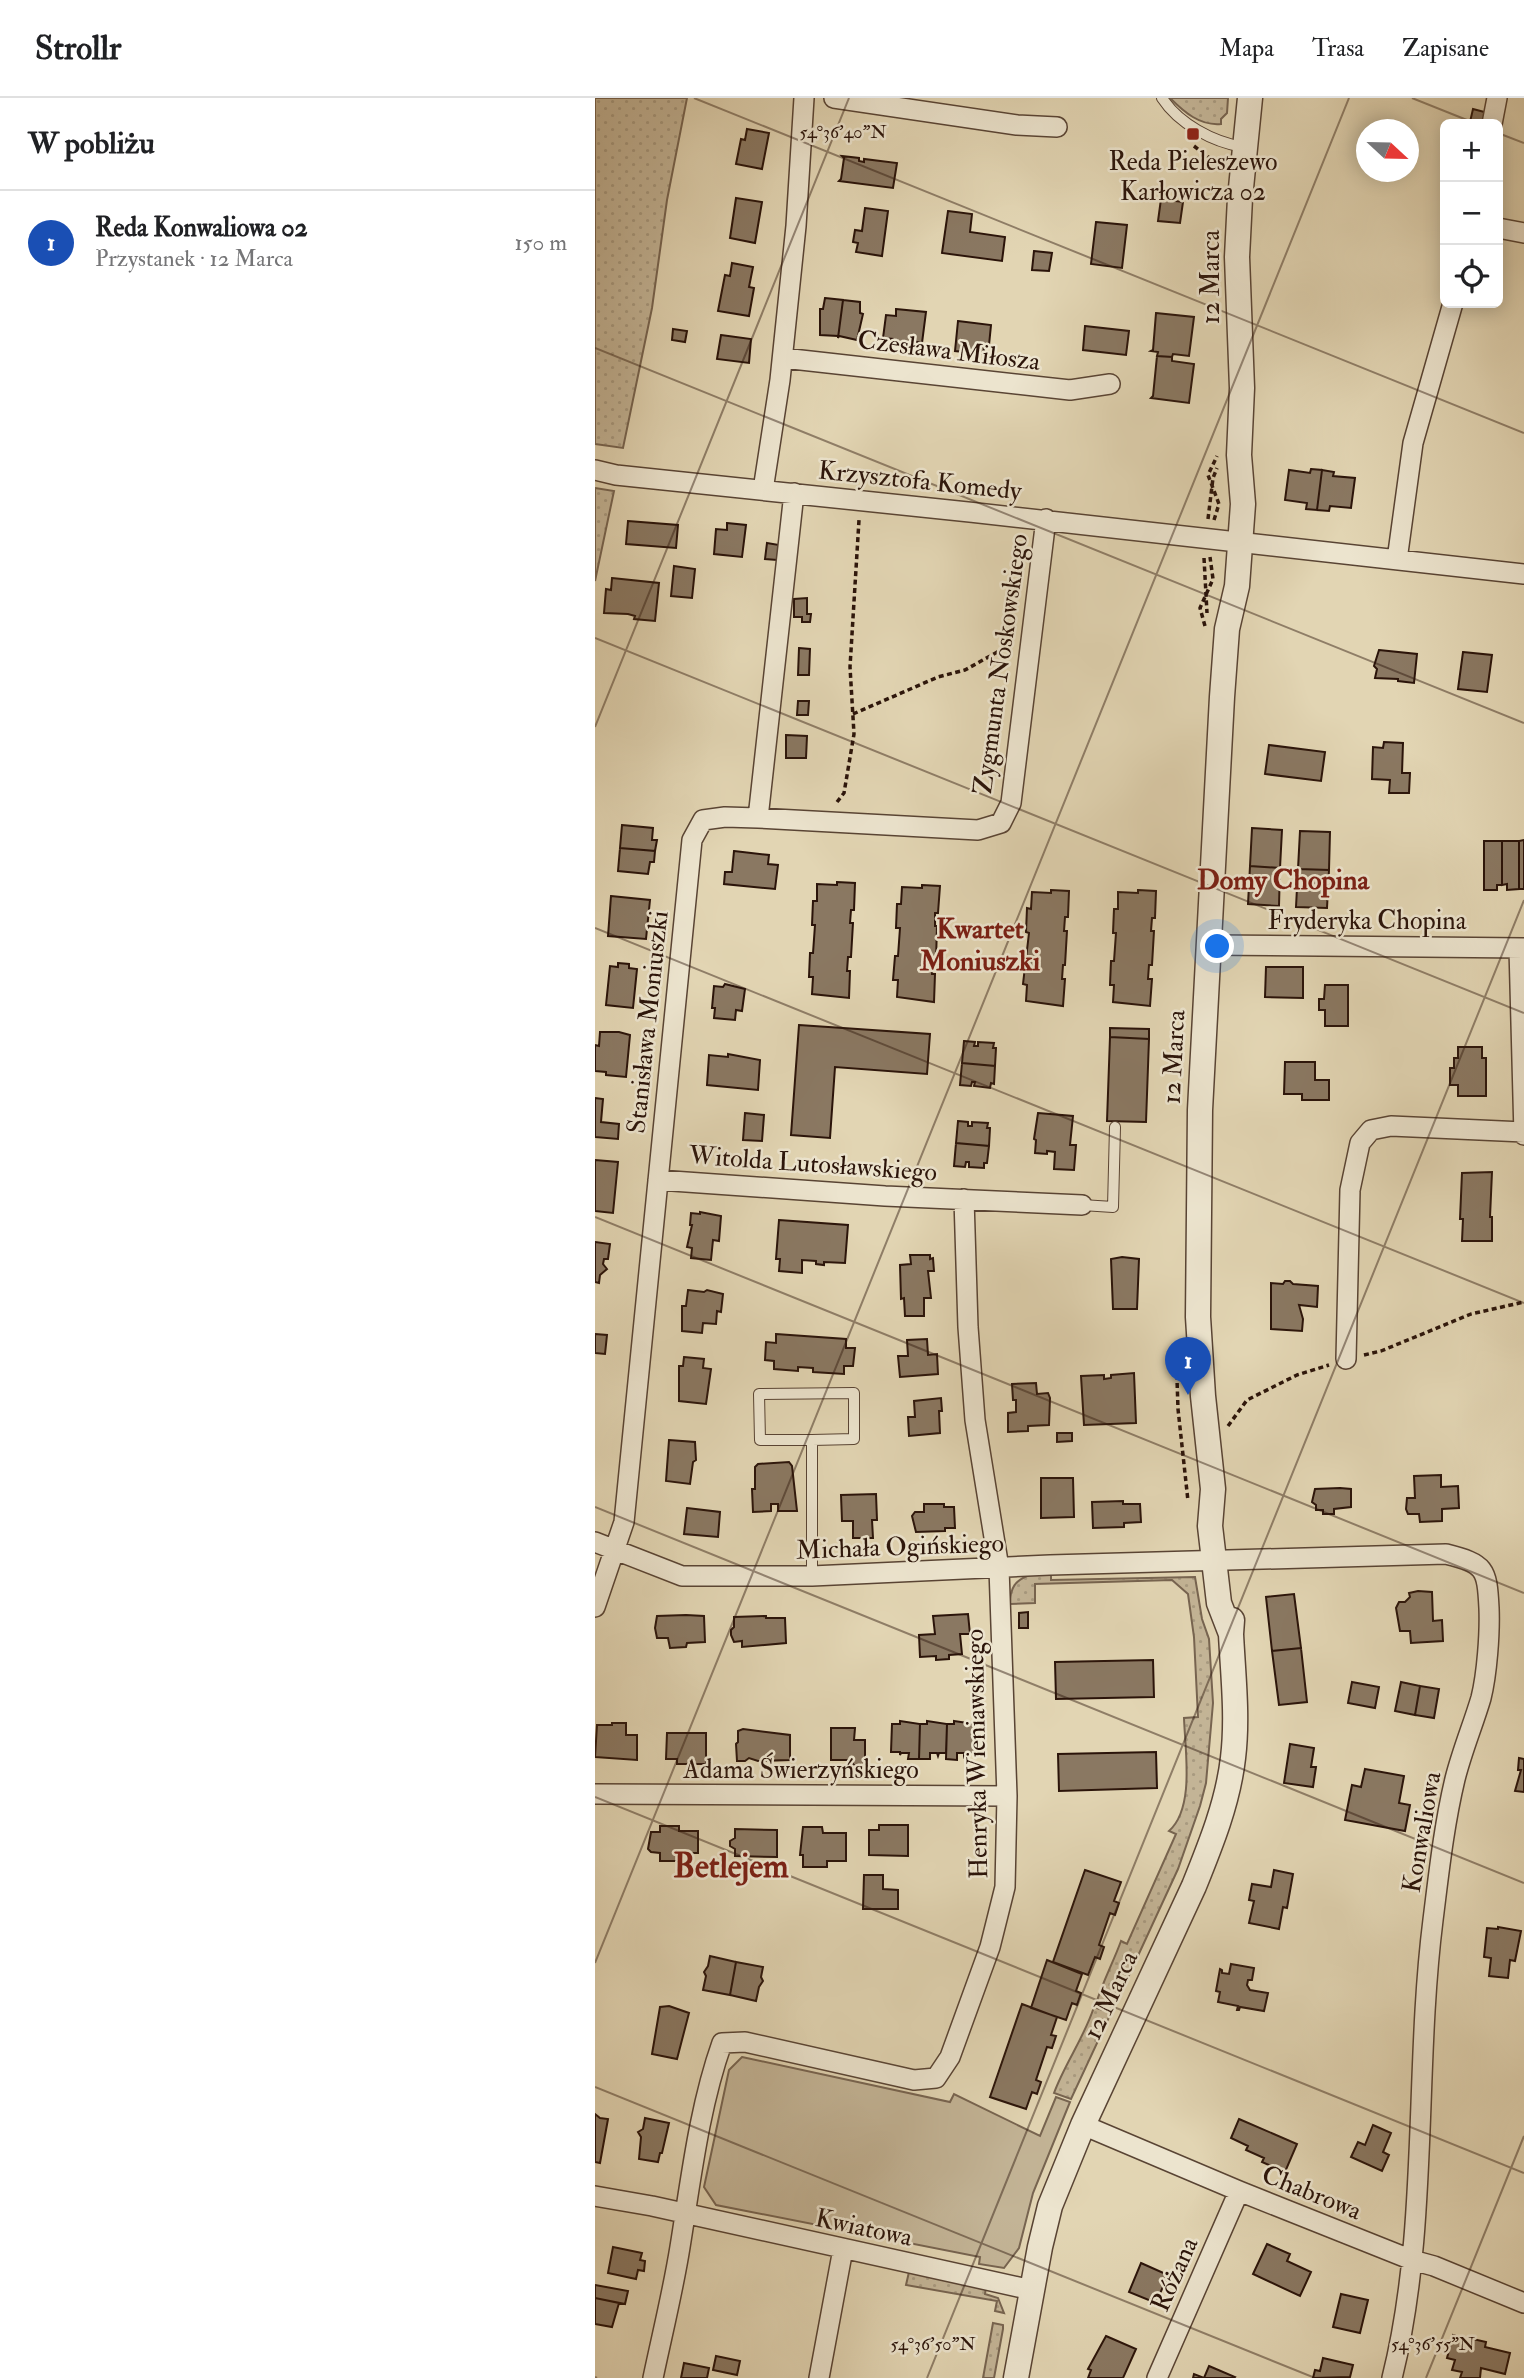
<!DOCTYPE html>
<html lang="pl">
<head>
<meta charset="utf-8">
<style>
	body { margin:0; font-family:"IM FELL Double Pica",serif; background:#f6f6f6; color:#202124 }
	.controls { position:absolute; right:21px; top:21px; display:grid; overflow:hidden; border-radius:10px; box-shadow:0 4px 18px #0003 }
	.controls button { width:63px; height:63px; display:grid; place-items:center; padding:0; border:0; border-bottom:2px solid #e0e0e0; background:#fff; color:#202124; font:35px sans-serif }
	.compass { position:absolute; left:761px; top:21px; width:63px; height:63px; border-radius:50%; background:#fff; box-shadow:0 4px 18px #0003; rotate:112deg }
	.you { position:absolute; left:623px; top:849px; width:24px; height:24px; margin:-18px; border:5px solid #fff; border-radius:50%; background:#1a73e8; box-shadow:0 0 0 10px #1a73e833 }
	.badge { display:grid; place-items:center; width:46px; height:46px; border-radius:50%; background:#111827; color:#fff; font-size:23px; font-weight:700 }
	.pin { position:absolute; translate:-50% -58px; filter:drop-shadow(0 2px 4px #0008) }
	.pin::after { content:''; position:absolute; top:37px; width:24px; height:21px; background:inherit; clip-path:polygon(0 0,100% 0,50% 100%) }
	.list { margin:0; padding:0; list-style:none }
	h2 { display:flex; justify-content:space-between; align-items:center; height:91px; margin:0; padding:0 28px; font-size:30px }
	h2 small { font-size:23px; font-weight:400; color:#757577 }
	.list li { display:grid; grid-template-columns:46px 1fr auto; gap:21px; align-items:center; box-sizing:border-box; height:105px; padding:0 28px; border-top:2px solid #e0e0e0 }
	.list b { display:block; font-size:26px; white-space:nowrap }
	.list p { margin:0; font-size:23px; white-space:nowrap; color:#757577 }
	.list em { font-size:23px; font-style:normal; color:#757577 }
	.icon { flex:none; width:38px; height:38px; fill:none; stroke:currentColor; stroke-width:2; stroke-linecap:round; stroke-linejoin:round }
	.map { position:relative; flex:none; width:929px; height:2280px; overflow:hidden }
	header { display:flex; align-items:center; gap:42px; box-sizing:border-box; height:98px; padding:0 35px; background:#fff; border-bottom:2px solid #e0e0e0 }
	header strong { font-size:33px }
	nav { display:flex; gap:38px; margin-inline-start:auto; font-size:24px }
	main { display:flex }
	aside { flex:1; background:#fff }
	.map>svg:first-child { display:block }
	.grass { fill:url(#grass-dots); stroke:#776450; stroke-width:2 }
	.park { fill:#c3b496; stroke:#776450; stroke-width:2 }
	.building { fill:#8a7862; stroke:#2b140a; stroke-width:2 }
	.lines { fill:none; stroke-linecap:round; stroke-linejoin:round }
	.service-casing { stroke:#594434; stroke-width:12 }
	.minor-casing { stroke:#594434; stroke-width:22 }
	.tertiary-casing { stroke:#594434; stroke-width:27 }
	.path { stroke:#2b140a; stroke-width:3.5; stroke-dasharray:5 3.5; stroke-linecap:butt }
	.service { stroke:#ece4ce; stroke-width:10 }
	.minor { stroke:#ece4ce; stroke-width:19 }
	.tertiary { stroke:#ece4ce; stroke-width:24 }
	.ticks { fill:none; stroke:#2b140a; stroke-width:2; stroke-opacity:0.45 }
	.poi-dot { fill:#8f2418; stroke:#ece4ce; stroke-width:2.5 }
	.labels { text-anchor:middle; stroke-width:5; stroke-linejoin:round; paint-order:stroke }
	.poi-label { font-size:26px; fill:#2b140a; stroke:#ece4ce }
	.street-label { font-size:26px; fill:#2b140a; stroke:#ece4ce }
	.neighbourhood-label { font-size:28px; font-weight:bold; fill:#7a1f14; stroke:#ece4ce }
	.district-label { font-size:33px; font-weight:bold; fill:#7a1f14; stroke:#ece4ce }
	.ticks-label { font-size:18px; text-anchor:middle; fill:#2b140a; stroke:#ece4ce; stroke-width:5; stroke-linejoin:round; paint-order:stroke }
</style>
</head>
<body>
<header>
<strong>Strollr</strong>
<nav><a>Mapa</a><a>Trasa</a><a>Zapisane</a></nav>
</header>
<main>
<aside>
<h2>W pobliżu<small></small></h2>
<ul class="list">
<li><span class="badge" style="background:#1a4fb4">1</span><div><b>Reda Konwaliowa 02</b><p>Przystanek · 12 Marca</p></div><em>150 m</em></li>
</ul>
</aside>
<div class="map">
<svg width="929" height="2280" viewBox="0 0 929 2280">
	<defs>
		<pattern id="grass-dots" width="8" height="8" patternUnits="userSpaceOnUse" patternTransform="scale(1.75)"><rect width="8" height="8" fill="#c3b496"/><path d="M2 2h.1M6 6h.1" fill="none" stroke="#a89a80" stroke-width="1.8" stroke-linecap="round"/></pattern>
	</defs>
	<rect width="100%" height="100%" fill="#e2d5b3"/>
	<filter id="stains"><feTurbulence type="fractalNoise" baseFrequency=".00286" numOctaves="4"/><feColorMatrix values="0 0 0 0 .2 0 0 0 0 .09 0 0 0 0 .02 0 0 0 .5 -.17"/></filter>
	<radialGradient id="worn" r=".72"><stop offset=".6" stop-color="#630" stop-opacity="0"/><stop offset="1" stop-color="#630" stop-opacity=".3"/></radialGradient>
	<path class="grass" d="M0 0H92L72 102 57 210 28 350 0 346Z
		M575 0H633L632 15 626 21V26C605 28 589 14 575 0Z
		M0 390 19 393 0 483Z
		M435 1477H456V1482L600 1479 607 1521 614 1541 618 1605 611 1685 605 1708 583 1771 518 1912 501 1906C507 1885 518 1865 526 1843L532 1846 581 1736 574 1733C600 1710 590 1652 589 1620L603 1619 599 1539 593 1496 577 1482 440 1486V1505L415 1506C415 1490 420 1482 435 1477Z
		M499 1909 516 1915 476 2001 459 1995C470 1965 489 1940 499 1909Z
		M314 2174 391 2189 390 2196 403 2200 409 2215 400 2213 402 2203 311 2187Z
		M398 2225 408 2227V2231L399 2280H388Z"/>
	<path class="park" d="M147 1959 355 2004 359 1996 445 2038 461 1999 475 2004 438 2095 424 2150 409 2170 384 2166 385 2159 121 2107 109 2089 134 1972Z"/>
	<path class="building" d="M878 11 897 16 895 26 875 24Z
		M152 31 174 35 167 71 141 66 146 41 150 42Z
		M247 58 264 60V63L269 64V61L302 65 298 90 244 83 246 81 249 60Z
		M141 100 167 104 160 145 135 140Z
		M566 101 588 104 585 125 563 123Z
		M270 110 293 113 287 158 261 154 263 145 258 144 260 132 267 133Z
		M353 113 377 116 375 134 410 139 407 163 347 155Z
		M501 124 532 127 527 170 496 166Z
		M439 153 457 155 454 173 437 172Z
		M137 165 158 169 154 189 159 190 154 218 123 213 130 177 135 178Z
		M230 200 248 202 243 240V238L225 237V211H228Z
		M248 202 265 204V215L268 216 262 242 244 238 243 240Z
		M301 211 331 214 327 245 317 243 316 247 297 245 298 241 288 240 291 217 301 218Z
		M561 215 599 219 594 258 578 256 577 259 562 258 563 254 556 253 558 252Z
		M363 223 396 227 394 247H390L388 256 360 253Z
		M490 228 534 233 531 257 488 252Z
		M78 231 92 233 90 244 77 242Z
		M126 237 156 241 154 265 122 261Z
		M562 258 577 259V263L599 266 594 305 556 300 558 298Z
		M716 371 727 372 722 412 711 411 712 405 690 402 694 372 715 375Z
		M727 372 739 374 738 378 760 380 756 410 735 408 734 413 722 412Z
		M33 423 83 427 81 450 31 446Z
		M132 425 151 427 147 459 119 456 121 431 132 432Z
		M172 445 184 447 182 462 170 461Z
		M79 468 100 471 97 500 76 498Z
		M17 480 64 485 60 523 39 521 40 518 33 516 9 515 11 491 16 492Z
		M212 500V516H216L215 524H207V519H199V501Z
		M204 550 215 551 214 577H203Z
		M784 552 822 556 819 585 803 583V581L780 580 782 571 779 568Z
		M868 554 897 557 892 594 863 591Z
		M203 603H214L213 617H202Z
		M191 637 212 638 211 660H191Z
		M789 644 808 645 807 675H815L814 695H794L795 682 777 681 778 649 788 650Z
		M674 647 730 654 726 683 670 676Z
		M27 727 58 730 57 742H62L60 753 25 750Z
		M657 730 687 732 685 770 655 768Z
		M705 733 735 734 734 772 703 771Z
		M929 742V791H924V743Z
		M889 743H907V787H902V792H889Z
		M907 743H924V791L912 792V786L907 787Z
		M25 750 60 753 59 764H55L53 776 23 773Z
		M139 753 174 757 173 766 183 767 180 791 129 786 130 774H137Z
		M655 768 685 770 684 808 653 806Z
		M703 771 734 772 732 810 701 809Z
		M242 784 260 785 259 812H256L255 825H258L256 859H253L252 873H255L254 900 217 896 218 879H214L215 855H218L220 827H217L218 803H222V786L242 787Z
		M327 787 345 788 343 815H340V828H342L341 862H338L337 876H340L339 904 302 899 303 882H298L300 858H303L305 830H301L302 806H306L307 789 327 790Z
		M456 792 474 793 473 819H470L469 833H472L470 867H468L467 881H470L468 908 431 903 432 887 428 886 434 835 431 834 432 810 436 811 437 794 456 795Z
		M543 792 561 793 560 820H557L556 833H559L557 867H554L553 881H557L555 908 518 904 519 887H515L516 863H519L521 835H518L519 811H523V794L543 795Z
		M16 798 55 802 51 841 13 838Z
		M23 865 34 866V870L42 871 38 910 11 907 15 868 23 869Z
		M671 869H708V900L670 899Z
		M130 886 150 891 147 913 141 912 140 922 119 920 120 910H117L119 888 128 889Z
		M730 887H753V928H730V912H724V901H729Z
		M204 927 335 936 332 976 240 969 235 1040 196 1037Z
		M515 930 554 931V941L515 939Z
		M5 934H24L35 937 31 979 11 977V974L0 973V947L4 948Z
		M515 939 554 941 551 1024 512 1023Z
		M369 943 380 944 379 948H383V944L399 945 398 950H401L400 968 367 965Z
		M863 949H887V960H891V998H863V987H855V970H859V960H863Z
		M133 956 165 962 163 992 112 987 114 957 133 959Z
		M690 964H720V982H734V1002H707V996H689Z
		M367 965 400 968 399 986 396 985 395 990 379 988 380 984H377L376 988 365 987Z
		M0 1000 8 1001 6 1024 24 1026 23 1041 0 1039Z
		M150 1015 169 1017 167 1043 148 1042Z
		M443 1015 478 1018 475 1047H481L479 1072 459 1071 460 1054 452 1053V1056L440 1055 441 1042 439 1041Z
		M363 1023 373 1024V1028H377V1024L393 1025 392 1030H395L394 1048 361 1045Z
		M361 1045 394 1048 392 1065H389V1070L374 1069V1064H371L370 1069 359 1068Z
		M0 1062 23 1064 18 1115 0 1113Z
		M897 1074 895 1119H897V1143H867L868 1121H865L867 1075Z
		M105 1114 126 1118 124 1143 118 1142 116 1162 96 1160 97 1150 92 1149 97 1127H95L96 1115 105 1116Z
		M184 1122 253 1127 250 1165 229 1164V1167L221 1166V1163L207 1162V1175L184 1173 185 1161H181Z
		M0 1144 15 1146 13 1161H9L8 1166 12 1171 5 1177 4 1185 0 1184Z
		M315 1157H335V1161L338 1160 339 1173H333L336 1200H329V1218H310L309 1200 306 1201 305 1167 316 1166Z
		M527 1159 544 1161 542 1211H518L516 1161Z
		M690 1183H695L698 1186 723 1188 722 1209 704 1207 708 1221 707 1233 676 1231V1185L688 1186Z
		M93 1192 109 1194 112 1192 128 1196 126 1214 122 1213 121 1226 108 1225 107 1235 87 1233V1208H91Z
		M0 1236 12 1237 10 1256 0 1255Z
		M181 1236 251 1241V1250H260L258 1268H249V1276L218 1274V1270L203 1269V1273L179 1271V1263L170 1262 171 1244 181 1245Z
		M332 1241 333 1257 342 1256 343 1276 305 1279 303 1258H313L312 1242Z
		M89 1259 109 1261 108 1270 116 1271 111 1306 84 1303V1268H88Z
		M539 1275 541 1325 489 1327 486 1278 509 1277V1281L516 1280V1277Z
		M441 1285 442 1296 453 1295 455 1300 454 1327 433 1328V1333L413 1334V1315L421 1314V1302H418L417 1286Z
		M346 1300 347 1313H344L345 1335 314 1338 313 1319H320L319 1303Z
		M462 1335H477V1343L462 1344Z
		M74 1342 100 1344 101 1362 98 1364 95 1386 71 1383Z
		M194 1364 197 1368 202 1413H183V1406H176V1413L158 1414 157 1391H160V1369L163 1366Z
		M846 1377V1389L863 1388 864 1410 847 1411V1423L825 1424 824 1416H813L811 1411 812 1400H820L819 1378Z
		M446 1380H478L479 1419 446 1420Z
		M745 1390 756 1391V1409L739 1411V1416H728V1412H721V1407L717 1404 720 1391Z
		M281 1396 282 1422H277L278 1440H258V1423H247L246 1397Z
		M528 1403V1406H545L546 1424 529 1425V1429L498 1430 497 1404Z
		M329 1406H349V1409H359L360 1430H350V1433L321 1434 317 1418 320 1414H329Z
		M92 1410 125 1414 123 1439 89 1436Z
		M823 1493 837 1494 838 1523 847 1522 848 1543 816 1545 815 1533H805L801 1510 804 1504H810L815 1499 814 1495Z
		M699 1496 706 1550 677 1553 671 1499Z
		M433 1514V1530H424V1515Z
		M373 1516 375 1536H365L367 1556 354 1557V1561L341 1562V1558L325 1559 324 1537 340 1536 338 1518Z
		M91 1517 109 1518 110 1544 92 1545 91 1549 75 1550 73 1540H62L60 1530 62 1518Z
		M171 1518V1520H190L191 1545 147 1549V1543L139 1544 136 1537V1532L139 1529V1519Z
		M706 1550 712 1604 684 1607 677 1553Z
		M558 1562 559 1599 461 1601 460 1564Z
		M757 1584 784 1589 780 1610 753 1605Z
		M806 1584 825 1588 820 1617 800 1613Z
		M825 1588 844 1591 839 1620 820 1617Z
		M305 1623 325 1626 324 1661H313L314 1655H306L305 1657V1654H296L297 1626H305Z
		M332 1623 352 1626 351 1655H344L343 1658 342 1655H335V1661H324L325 1626H332Z
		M359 1623 380 1626 379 1655H371L369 1658V1655H362V1662L351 1661 352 1626H359Z
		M17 1625H31V1637H42V1662L0 1659 2 1627H17Z
		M236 1630H260L259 1642H270V1667H258V1662H236Z
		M148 1631 195 1637V1662L163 1663 154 1660 150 1663H142L141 1646 143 1644V1633Z
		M72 1635H111V1666H82V1661H71Z
		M695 1646 719 1650 716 1669H721L718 1689 689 1685Z
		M561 1654 562 1690 464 1693 463 1656Z
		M924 1660 929 1661V1694L920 1693 926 1672H923Z
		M770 1671 809 1678 804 1705 815 1707 810 1733 750 1722 757 1687 766 1689Z
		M284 1727H313V1758L274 1757V1732H284Z
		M65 1728H84V1733H103V1755H84V1763H65V1755L56 1754 53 1751 56 1734H65Z
		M208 1729H227L228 1735H251V1763H232V1769H208V1757H205Z
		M140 1731 182 1732V1759L140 1758V1751L135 1748V1743L140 1740Z
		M490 1772 526 1784 519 1803 524 1805 520 1817 515 1815 504 1847 509 1849 505 1861 500 1859 493 1877 458 1864Z
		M679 1772 698 1776 692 1810 688 1809 684 1831 654 1825 659 1803 654 1802 657 1786 676 1789Z
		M269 1777H288V1791L303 1792V1811H268Z
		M903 1829 926 1833 920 1863 915 1862 913 1880 894 1878 896 1860 889 1859 892 1830 903 1831Z
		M115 1858 141 1864 135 1897 108 1892 111 1878 109 1874 113 1868Z
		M452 1862 487 1876 481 1893 486 1895 482 1907 477 1905 471 1922 436 1910Z
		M141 1864 168 1869 166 1879 168 1883 164 1889 161 1903 135 1897Z
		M636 1866 659 1870 657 1882H653L652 1887 655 1892 673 1895 669 1913 645 1909 644 1912H642L643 1908 623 1904 625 1894 621 1893 625 1871 627 1872V1875L634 1876Z
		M427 1906 462 1919 456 1937 461 1938 457 1950 452 1949 441 1982 446 1984 442 1996 437 1994 431 2011 395 1999Z
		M74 1908 94 1915 82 1961 57 1956 65 1909Z
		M0 2016 5 2020 13 2021 5 2065 0 2064Z
		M50 2020 74 2025 67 2055H65L63 2064 44 2061 46 2039 43 2034 48 2031Z
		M644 2021 702 2046 690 2074 667 2064 669 2060 651 2052 653 2048 636 2040Z
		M778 2027 796 2035 788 2054 794 2057 787 2073 756 2059 763 2044 770 2047Z
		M672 2146 695 2156 692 2163 716 2174 705 2198 658 2176Z
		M18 2149 47 2155 45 2162 50 2163 49 2173 43 2172 41 2181 13 2175Z
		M546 2165 573 2177 561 2205 534 2194Z
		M0 2187 33 2193 30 2206 0 2200Z
		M746 2196 773 2202 765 2235 738 2229Z
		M0 2200 24 2205 17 2229 0 2226Z
		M858 2237 878 2244V2241L891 2244 890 2249 915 2255 910 2276 886 2270 885 2280H865L867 2274 857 2272 860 2262 852 2260Z
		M511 2238 541 2251 528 2280H493L496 2272 493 2271Z
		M121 2258 145 2263 142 2277 118 2272Z
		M728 2260 758 2267 755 2279 718 2280 720 2272 725 2273Z
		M89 2265 114 2270 112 2280H86Z
		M614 2268 640 2279 639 2280H598L599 2276 609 2280Z"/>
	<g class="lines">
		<g class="service-casing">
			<path id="service" d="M567 0C584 26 618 44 648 49
				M487 1107 518 1109 520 1029
				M217 1478V1342L259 1341V1295L164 1296 165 1342H217"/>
		</g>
		<g class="minor-casing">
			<path id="minor" d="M239 0 422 27 462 29
				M897 26 902 0
				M903 130 929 135
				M188 260 475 292 515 286
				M0 372 21 377C324 408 626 441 929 476
				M168 392 185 282 201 128 209 0
				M802 462 818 345 858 205
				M163 720 383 732 406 725 416 705 451 421
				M614 847 929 850
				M924 850 929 1037
				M63 1082 290 1098 487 1107
				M751 1261 755 1092 765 1045 776 1032 796 1028 929 1034
				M0 1444 87 1478H217L455 1467 851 1456C890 1466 892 1470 894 1510 895 1535 892 1576 886 1600 878 1627 867 1653 860 1681 849 1727 844 1774 838 1822 819 1973 834 2132 797 2280
				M0 1509 29 1424 97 742 108 722 130 719 163 720 199 395
				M0 1696 412 1698
				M488 2027 644 2093 817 2162 839 2168 929 2205
				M0 2098 57 2108 437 2192
				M58 2280C67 2237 78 2193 85 2149 96 2081 104 2010 127 1945L150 1944 319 1982 341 1980 355 1959 395 1849 410 1789 412 1698 404 1470 380 1322 373 1229 369 1101
				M224 2280 248 2151
				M562 2280 644 2093"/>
		</g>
		<g class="tertiary-casing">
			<path id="tertiary" d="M636 1536 624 1505 615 1428 618 1391 608 1298 603 1219 605 1012 627 599 632 531 642 488 648 406 644 357 647 290 642 159 645 100 655 0
				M421 2280 445 2149 455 2108 488 2027 599 1788C616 1746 633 1704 638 1660 643 1619 638 1577 636 1536L637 1522"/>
		</g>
		<path class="path" d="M599 48 626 69
			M613 421 618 380 622 370
			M619 422 624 406 613 377 622 358
			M609 460 612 515
			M610 528 605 510 618 481 615 459
			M258 616 343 579 370 572 415 547
			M242 704 249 695 259 636 255 569 264 422
			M581 1251 583 1311 593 1403
			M769 1257 786 1253 876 1216 929 1204
			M633 1328 652 1302 702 1277 734 1267"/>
		<use href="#service" class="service"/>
		<use href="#minor" class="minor"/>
		<use href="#tertiary" class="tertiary"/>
	</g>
	<path class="ticks" d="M99 0 929 335M817 0 882 26M903 35 929 45M0 250 929 625M0 540 929 915M0 629 254 0M0 830 929 1205M0 1119 929 1495M0 1409 929 1785M0 1699 929 2075M0 1865 754 0M0 1989 720 2280M0 2279 2 2280M332 2280 929 802M831 2280 929 2038"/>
	<rect class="poi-dot" x="591" y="29" width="14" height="14" rx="3.5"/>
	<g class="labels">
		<g class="poi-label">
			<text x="598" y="72">Reda Pieleszewo<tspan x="598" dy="30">Karłowicza 02</tspan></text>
		</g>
		<g class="street-label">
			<text transform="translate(615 179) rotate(-90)" y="9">12 Marca</text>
			<text transform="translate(354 252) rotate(7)" y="9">Czesława Miłosza</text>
			<text transform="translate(325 382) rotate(6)" y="9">Krzysztofa Komedy</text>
			<text transform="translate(405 566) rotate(-82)" y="9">Zygmunta Noskowskiego</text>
			<text x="772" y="831">Fryderyka Chopina</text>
			<text transform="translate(52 924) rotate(-84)" y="9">Stanisława Moniuszki</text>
			<text transform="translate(578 959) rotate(-87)" y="9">12 Marca</text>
			<text transform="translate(218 1065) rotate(4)" y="9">Witolda Lutosławskiego</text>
			<text transform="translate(305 1448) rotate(-2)" y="9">Michała Ogińskiego</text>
			<text transform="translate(381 1656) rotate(-91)" y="9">Henryka Wieniawskiego</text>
			<text x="206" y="1680">Adama Świerzyńskiego</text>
			<text transform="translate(826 1734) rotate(-80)" y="9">Konwaliowa</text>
			<text transform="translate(515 1897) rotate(-65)" y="9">12 Marca</text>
			<text transform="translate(717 2094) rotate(22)" y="9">Chabrowa</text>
			<text transform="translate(269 2129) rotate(12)" y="9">Kwiatowa</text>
			<text transform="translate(579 2176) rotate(-66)" y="9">Różana</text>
		</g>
		<g class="neighbourhood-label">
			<text x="688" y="791">Domy Chopina</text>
			<text x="385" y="840">Kwartet<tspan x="385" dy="32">Moniuszki</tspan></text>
		</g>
		<g class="district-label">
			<text x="136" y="1779">Betlejem</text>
		</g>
	</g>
	<g class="ticks-label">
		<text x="248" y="40">54°36'40"N</text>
		<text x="338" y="2252">54°36'50"N</text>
		<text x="838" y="2252">54°36'55"N</text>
	</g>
	<rect width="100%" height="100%" filter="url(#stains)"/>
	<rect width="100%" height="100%" fill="url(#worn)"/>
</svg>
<div class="controls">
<button>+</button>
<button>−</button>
<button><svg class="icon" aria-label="locate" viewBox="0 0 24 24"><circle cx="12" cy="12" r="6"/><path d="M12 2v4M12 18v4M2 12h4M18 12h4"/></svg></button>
</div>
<svg class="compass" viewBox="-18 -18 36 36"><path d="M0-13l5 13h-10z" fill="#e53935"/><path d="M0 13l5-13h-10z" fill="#757577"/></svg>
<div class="you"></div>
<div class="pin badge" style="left:593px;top:1297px;background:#1a4fb4">1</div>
</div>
</main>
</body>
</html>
